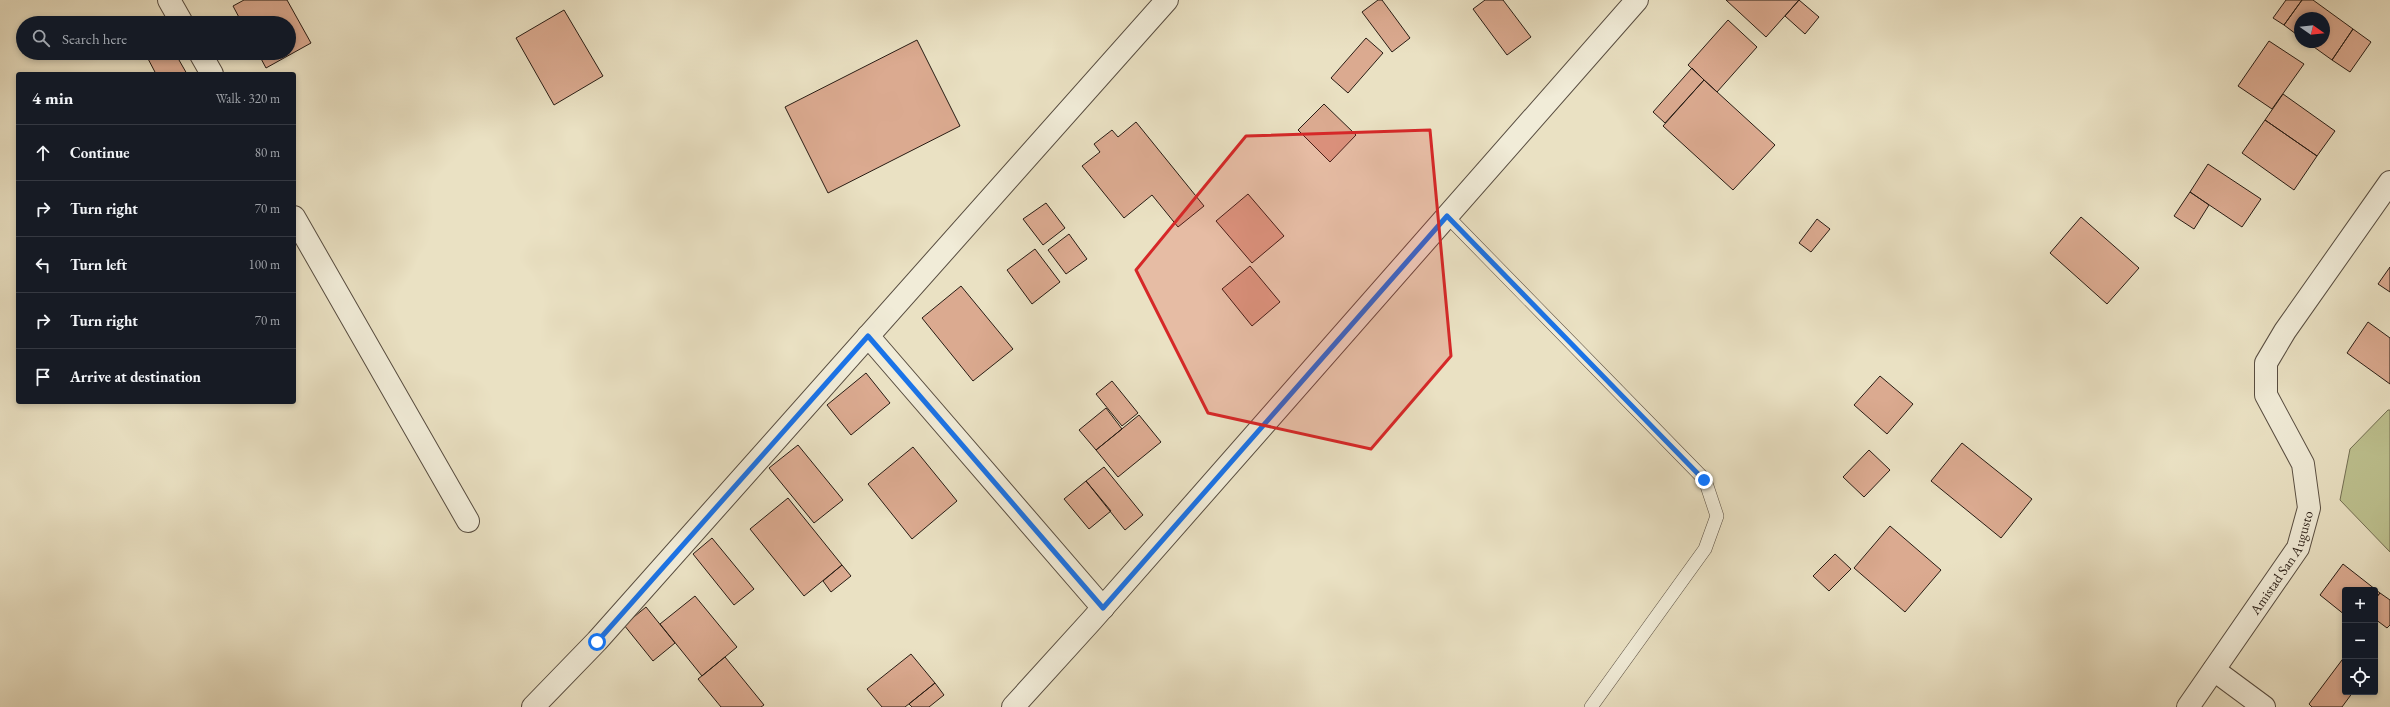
<!DOCTYPE html>
<html lang="en">
<head>
<meta charset="utf-8">
<style>
	body { margin:0; font-family:"EB Garamond",serif; background:#20242c; color:#f1f3f6 }
	.controls { position:absolute; right:12px; bottom:12px; display:grid; overflow:hidden; border-radius:4px; box-shadow:0 2px 6px #0003 }
	.controls button { width:36px; height:36px; display:grid; place-items:center; padding:0; border:0; border-bottom:1px solid #363941; background:#171b24; color:#f1f3f6; font:20px sans-serif }
	.compass { position:absolute; left:2294px; top:12px; width:36px; height:36px; border-radius:50%; background:#171b24; box-shadow:0 2px 6px #0003; rotate:104deg }
	.stop { position:absolute; width:12px; height:12px; margin:-9px; border:3px solid #1a73e8; border-radius:50%; background:#fff }
	.stop.end { background:#1a73e8; border-color:#fff; box-shadow:0 1px 4px #0008 }
	.list { margin:0; padding:0; list-style:none }
	h2 { display:flex; justify-content:space-between; align-items:center; height:52px; margin:0; padding:0 16px; font-size:17px }
	h2 small { font-size:13px; font-weight:400; color:#9ea1a6 }
	.list li { display:grid; grid-template-columns:26px 1fr auto; gap:12px; align-items:center; box-sizing:border-box; height:56px; padding:0 16px; border-top:1px solid #363941 }
	.list b { display:block; font-size:15px; white-space:nowrap }
	.list em { font-size:13px; font-style:normal; color:#9ea1a6 }
	.icon { flex:none; width:22px; height:22px; fill:none; stroke:currentColor; stroke-width:2; stroke-linecap:round; stroke-linejoin:round }
	.map { position:relative; flex:none; width:2390px; height:707px; overflow:hidden }
	.search { position:absolute; background:#171b24; box-shadow:0 2px 6px #0003; left:16px; top:16px; width:280px; height:44px; display:flex; align-items:center; gap:10px; box-sizing:border-box; padding:0 14px; border-radius:22px; color:#9ea1a6; font-size:15px }
	.panel { position:absolute; background:#171b24; box-shadow:0 2px 6px #0003; left:16px; top:72px; width:280px; height:332px; border-radius:4px }
	.map>svg:first-child { display:block }
	.green { fill:#bdc18f; stroke:#726e52 }
	.building { fill:#dbaa90; stroke:#281c14 }
	.lines { fill:none; stroke-linecap:round; stroke-linejoin:round }
	.lane-casing { stroke:#584d40; stroke-width:14 }
	.street-casing { stroke:#584d40; stroke-width:24 }
	.lane { stroke:#f1ecd8; stroke-width:13 }
	.street { stroke:#f1ecd8; stroke-width:22 }
	.route { stroke:#1a73e8; stroke-width:5 }
	.marked { fill:#d62828; fill-opacity:0.2; stroke:#d62828; stroke-width:3; stroke-linejoin:round }
	.labels { text-anchor:middle; stroke-width:4; stroke-linejoin:round; paint-order:stroke }
	.street-label { font-size:14px; fill:#281c14; stroke:#f1ecd8 }
</style>
</head>
<body>
<div class="map">
<svg width="2390" height="707" viewBox="0 0 2390 707">
	<rect width="100%" height="100%" fill="#eae1c3"/>
	<filter id="stains"><feTurbulence type="fractalNoise" baseFrequency=".005" numOctaves="4"/><feColorMatrix values="0 0 0 0 .2 0 0 0 0 .09 0 0 0 0 .02 0 0 0 .5 -.17"/></filter>
	<radialGradient id="worn" r=".72"><stop offset=".6" stop-color="#630" stop-opacity="0"/><stop offset="1" stop-color="#630" stop-opacity=".3"/></radialGradient>
	<path class="green" d="M2388 410H2390V552L2340 500 2350 449Z"/>
	<path class="building" d="M244 0H287L311 43 266 68 258 53H289V23H242L233 6Z
		M1378 0H1382L1410 38 1392 52 1362 12Z
		M1485 0H1503L1531 37 1507 55 1473 9Z
		M1726 0H1799L1766 37Z
		M1799 0 1819 17 1805 34 1785 16Z
		M2286 0H2302L2284 25 2273 18Z
		M2302 0H2313L2353 29 2332 60 2307 42H2324V18H2300V37L2284 25Z
		M564 10 603 76 554 105 516 38Z
		M1728 20 1757 47 1717 92 1688 65Z
		M2353 29 2371 42 2350 72 2332 60Z
		M1366 38 1383 53 1348 93 1331 78Z
		M917 40 960 126 828 193 785 107Z
		M2269 41 2304 64 2272 109 2238 86Z
		M145 53H175L187 74H156Z
		M1692 68 1704 80 1665 123 1653 112Z
		M1704 80 1775 145 1733 190 1663 126Z
		M2283 94 2335 131 2317 156 2265 120Z
		M1324 104 1356 135 1330 162 1298 130Z
		M2265 120 2317 156 2294 190 2242 153Z
		M1136 122 1204 206 1178 227 1152 195 1124 218 1082 166 1100 152 1094 144 1112 130 1118 137Z
		M2208 164 2261 199 2242 227 2190 192Z
		M2190 192 2209 205 2194 229 2174 216Z
		M1248 194 1284 236 1252 263 1216 221Z
		M1046 203 1065 228 1043 245 1023 219Z
		M2081 217 2139 268 2107 304 2050 253Z
		M1817 219 1830 229 1811 252 1799 243Z
		M1069 234 1087 259 1066 274 1048 250Z
		M1035 249 1060 282 1032 304 1007 270Z
		M1250 266 1280 302 1252 326 1222 289Z
		M2390 267V292L2378 284Z
		M961 286 1013 349 973 381 922 318Z
		M2368 322 2390 338V384L2347 353Z
		M866 373 890 403 851 435 827 405Z
		M1880 376 1913 404 1887 434 1854 405Z
		M1112 381 1138 413 1122 426 1096 394Z
		M1106 408 1122 429 1096 450 1079 430Z
		M1139 415 1161 442 1118 477 1096 450Z
		M1962 443 2032 499 2001 538 1931 481Z
		M798 445 843 500 814 523 769 468Z
		M913 447 957 501 912 539 868 484Z
		M1869 450 1890 470 1864 497 1843 477Z
		M1104 467 1143 515 1125 530 1086 481Z
		M1086 481 1111 511 1089 529 1064 499Z
		M788 498 842 565 804 596 750 529Z
		M1890 526 1941 570 1905 612 1854 568Z
		M712 538 754 589 734 605 693 554Z
		M1835 554 1851 569 1829 591 1813 576Z
		M2343 564 2380 593 2375 599V590H2345V615L2320 595Z
		M842 565 851 576 831 592 823 581Z
		M2380 593 2390 600V625L2387 628 2375 619V599Z
		M695 596 737 647 702 676 660 624Z
		M646 607 675 643 653 661 624 625Z
		M911 654 935 683 905 707H882L867 689Z
		M2345 656V692H2353L2342 707H2312L2309 704Z
		M725 657 764 705 761 707H721L698 679Z
		M935 683 944 695 929 707H912L909 704Z"/>
	<g class="lines">
		<g class="lane-casing">
			<path id="lane" d="M1447 216 1705 480 1717 516 1705 549 1591 707"/>
		</g>
		<g class="street-casing">
			<g id="street">
				<path d="M169 0 182 23"/>
				<path d="M200 53 212 74"/>
				<path d="M294 217 468 521"/>
				<path d="M868 336 1103 608"/>
				<path d="M2214 670 2264 707"/>
				<path d="M533 707 597 641 1167 0"/>
				<path d="M1013 707 1092 620 1637 0"/>
				<path id="s1" d="M2188 707 2298 548 2309 508 2303 464 2266 395V363L2285 331 2390 182"/>
			</g>
		</g>
		<use href="#lane" class="lane"/>
		<use href="#street" class="street"/>
	</g>
	<g class="lines">
		<path class="route" d="M597 642 868 336 1103 608 1447 216 1704 480"/>
	</g>
	<path class="marked" d="M1430 130 1451 356 1371 449 1208 413 1136 270 1246 136Z"/>
	<g class="labels">
		<g class="street-label">
			<text dy="5" stroke="none"><textPath href="#s1" startOffset="173">Amistad San Augusto</textPath></text>
		</g>
	</g>
	<rect width="100%" height="100%" filter="url(#stains)"/>
	<rect width="100%" height="100%" fill="url(#worn)"/>
</svg>
<div class="controls">
<button>+</button>
<button>−</button>
<button><svg class="icon" aria-label="locate" viewBox="0 0 24 24"><circle cx="12" cy="12" r="6"/><path d="M12 2v4M12 18v4M2 12h4M18 12h4"/></svg></button>
</div>
<svg class="compass" viewBox="-18 -18 36 36"><path d="M0-13l5 13h-10z" fill="#e53935"/><path d="M0 13l5-13h-10z" fill="#9ea1a6"/></svg>
<div class="stop" style="left:597px;top:642px"></div>
<div class="stop end" style="left:1704px;top:480px"></div>
<div class="search"><svg class="icon" aria-label="search" viewBox="0 0 24 24"><circle cx="10" cy="10" r="6"/><path d="M15 15l6 6"/></svg>Search here</div>
<section class="panel">
<h2>4 min<small>Walk · 320 m</small></h2>
<ul class="list">
<li><svg class="icon" aria-label="ahead" viewBox="0 0 24 24"><path d="M12 20V5M6 11l6-6 6 6"/></svg><div><b>Continue</b></div><em>80 m</em></li>
<li><svg class="icon" aria-label="right" viewBox="0 0 24 24"><path d="M7 20v-9h11M14 6l5 5-5 5"/></svg><div><b>Turn right</b></div><em>70 m</em></li>
<li><svg class="icon" aria-label="left" viewBox="0 0 24 24"><path d="M17 20v-9H6M10 6l-5 5 5 5"/></svg><div><b>Turn left</b></div><em>100 m</em></li>
<li><svg class="icon" aria-label="right" viewBox="0 0 24 24"><path d="M7 20v-9h11M14 6l5 5-5 5"/></svg><div><b>Turn right</b></div><em>70 m</em></li>
<li><svg class="icon" aria-label="arrive" viewBox="0 0 24 24"><path d="M6 21V4h12l-3 4 3 4H6"/></svg><div><b>Arrive at destination</b></div></li>
</ul>
</section>
</div>
</body>
</html>
